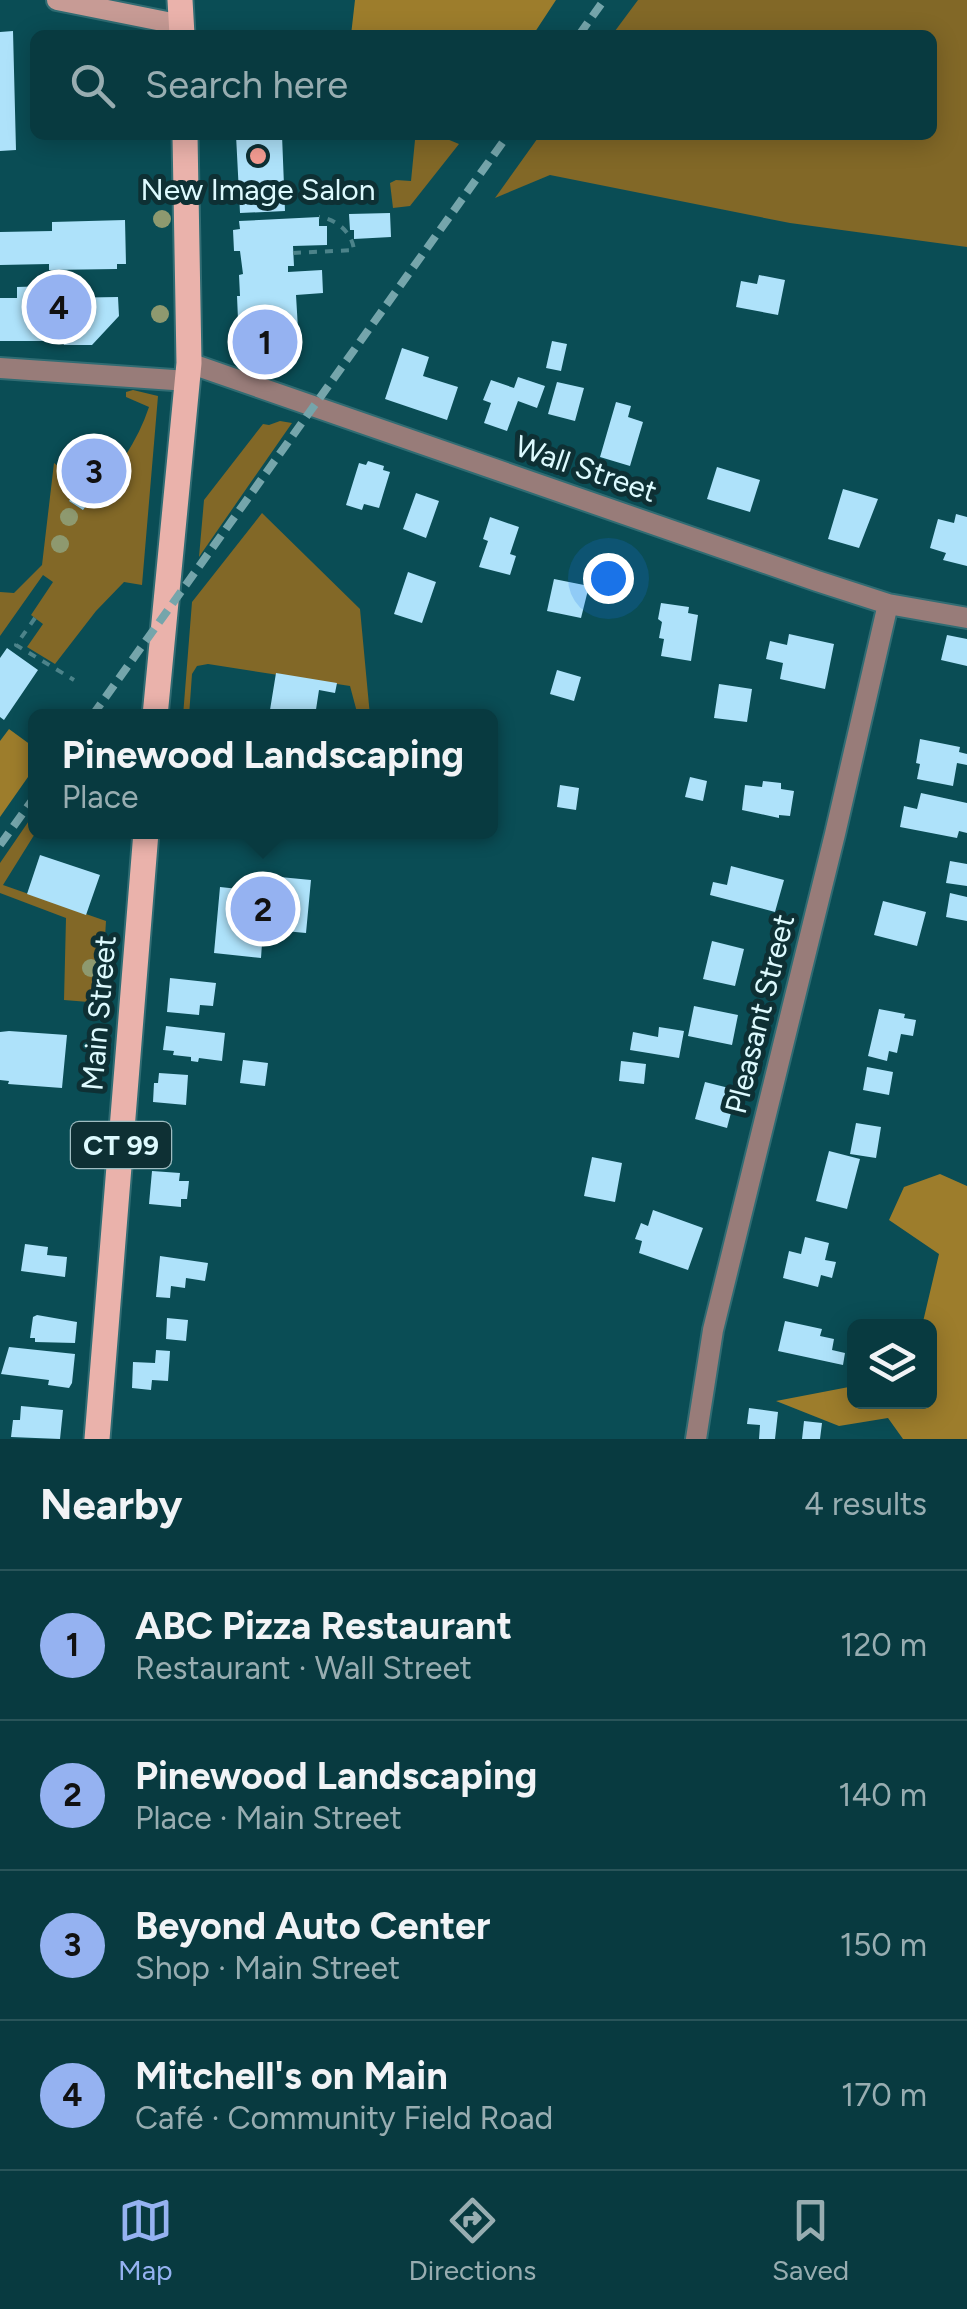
<!DOCTYPE html>
<html lang="en">
<head>
<meta charset="utf-8">
<style>
	body { margin:0; font-family:Figtree,sans-serif; background:#16454b; color:#f1f3f6 }
	.controls { position:absolute; right:30px; bottom:30px; display:grid; overflow:hidden; border-radius:15px; box-shadow:0 5px 25px #0003 }
	.controls button { width:90px; height:90px; display:grid; place-items:center; padding:0; border:0; border-bottom:2px solid #295459; background:#083a40; color:#f1f3f6; font:50px sans-serif }
	.you { position:absolute; left:608px; top:578px; width:35px; height:35px; margin:-25px; border:8px solid #fff; border-radius:50%; background:#1a73e8; box-shadow:0 0 0 15px #1a73e833 }
	.badge { display:grid; place-items:center; width:65px; height:65px; border-radius:50%; background:#95b2f1; color:#111; font-size:32px; font-weight:700 }
	.pin { position:absolute; translate:-50% -50%; border:5px solid #fff; box-shadow:0 2px 10px #0006 }
	.popup { position:absolute; left:28px; top:709px; width:470px; height:130px; box-sizing:border-box; display:grid; place-content:center; border-radius:15px; background:#083a40; filter:drop-shadow(0 2px 8px #0005); font-size:32px; white-space:nowrap; color:#98adb1 }
	.popup b { font-size:38px; color:#f1f3f6 }
	.popup::after { content:''; position:absolute; left:50%; top:100%; margin-left:-20px; border:20px solid transparent; border-top-color:#083a40 }
	.list { margin:0; padding:0; list-style:none }
	h2 { display:flex; justify-content:space-between; align-items:center; height:130px; margin:0; padding:0 40px; font-size:42px }
	h2 small { font-size:32px; font-weight:400; color:#98adb1 }
	.list li { display:grid; grid-template-columns:65px 1fr auto; gap:30px; align-items:center; box-sizing:border-box; height:150px; padding:0 40px; border-top:2px solid #295459 }
	.list b { display:block; font-size:38px; white-space:nowrap }
	.list p { margin:0; font-size:32px; white-space:nowrap; color:#98adb1 }
	.list em { font-size:32px; font-style:normal; color:#98adb1 }
	.icon { flex:none; width:55px; height:55px; fill:none; stroke:currentColor; stroke-width:2; stroke-linecap:round; stroke-linejoin:round }
	.map { position:relative; flex:none; width:967px; height:1439px; overflow:hidden }
	.search { position:absolute; background:#083a40; box-shadow:0 5px 25px #0003; left:30px; right:30px; top:30px; height:110px; display:flex; align-items:center; gap:25px; box-sizing:border-box; padding:0 35px; border-radius:15px; color:#98adb1; font-size:38px }
	.sheet { height:730px; background:#083a40 }
	nav { display:flex; justify-content:space-around; align-items:center; box-sizing:border-box; height:140px; border-top:2px solid #295459; background:#083a40; font-size:28px; color:#98adb1 }
	nav a { display:grid; justify-items:center; gap:5px }
	nav .on { color:#95b2f1 }
	.map>svg:first-child { display:block }
	.green { fill:#826827 }
	.forest { fill:#9d7d2c }
	.building { fill:#aee2fa }
	.lines { fill:none; stroke-linecap:round; stroke-linejoin:round }
	.minor-casing { stroke:#306c73; stroke-width:24 }
	.secondary-casing { stroke:#306c73; stroke-width:24 }
	.primary-casing { stroke:#306c73; stroke-width:29 }
	.path { stroke:#4c838a; stroke-width:4; stroke-dasharray:8 8; stroke-linecap:butt }
	.minor { stroke:#987c79; stroke-width:20 }
	.secondary { stroke:#c79b95; stroke-width:20 }
	.primary { stroke:#eab2ab; stroke-width:25 }
	.rail { stroke:#75a5ab; stroke-width:8; stroke-dasharray:15 8; stroke-linecap:butt }
	.tree { fill:#8e996f }
	.poi-dot { fill:#f59c92; stroke:#0e3034; stroke-width:4 }
	.labels { text-anchor:middle; stroke-width:10; stroke-linejoin:round; paint-order:stroke }
	.shield { fill:#0e3034; stroke:#9fbdc1; stroke-width:2.5 }
	.shield-label { font-size:28px; font-weight:bold; fill:#ddfafe }
	.poi-label { font-size:30px; fill:#ddfafe; stroke:#0e3034 }
	.street-label { font-size:30px; fill:#ddfafe; stroke:#0e3034 }
</style>
</head>
<body>
<div class="map">
<svg width="967" height="1439" viewBox="0 0 967 1439">
	<rect width="100%" height="100%" fill="#0a4d55"/>
	<path class="green" d="M638 0H967V247L790 223 550 175 495 198 540 135H932V35H612Z
		M393 135H446L447 139 459 144 410 206 393 208 390 183 396 180 411 181 415 140 396 138Z
		M133 390 158 396 142 585 124 582 96 611 55 664 27 647 43 624 31 615 53 582 43 575 0 636V592L14 593 42 565 54 463 71 476 68 481 78 487 69 501 83 510 92 498 96 500C116 470 138 441 149 407L126 397V392Z
		M280 421 292 423 199 557 204 500 263 424 269 425Z
		M262 513 360 609 370 716H358L350 686 208 664 197 666 192 674 189 716H183L192 602Z
		M35 812 36 832 3 885 106 921 101 1003 64 1000 66 918 0 893V863Z"/>
	<path class="forest" d="M355 0H556L533 35H351Z
		M9 729 35 748V767L0 817V741Z
		M940 1174 967 1186V1439H903L888 1418 839 1426 776 1401 854 1386V1402H930V1326H922L939 1254 889 1220 904 1187Z"/>
	<path class="building" d="M13 31 16 150 0 151V32Z
		M236 135H282L285 211 240 213Z
		M390 213 391 237 354 239V230H350L349 214Z
		M319 217V226H327V245L293 246 294 266H288V272L322 270 323 293 296 295 299 346 263 348V353H250L239 343 237 296H240L239 275 243 274 240 251H234L233 230 240 229 239 221Z
		M125 220 126 264H117V269L49 270V264L0 265V232L52 231V222Z
		M759 275 785 280 778 315 736 307 741 281 757 284Z
		M48 286V291H57V298L118 297 119 316 92 345H64L60 335H55V341H0V298H17V287Z
		M552 341 567 344 561 371 546 368Z
		M402 348 429 357 423 376 458 387 447 420 385 399Z
		M518 377 545 386 537 408 518 401 507 431 484 423 491 403 483 400 491 380 514 388Z
		M557 382 584 388 575 421 548 414Z
		M616 402 631 406 628 417 643 422 630 466 600 457Z
		M93 437 115 452 110 461 118 466 95 500 92 498 83 510 69 501 78 487 68 481Z
		M368 461 384 466 383 470 390 472 379 508 364 504 362 510 346 505 359 463 366 465Z
		M717 467 760 480 750 512 707 499Z
		M843 489 878 499 859 548 828 539Z
		M416 493 439 501 426 538 403 529Z
		M956 514 967 517V566L943 560 946 553 930 548 938 519 954 523Z
		M490 517 519 527 510 554 516 556 510 575 479 567 488 541 483 539Z
		M408 572 436 582 422 623 394 614Z
		M554 579 589 586 581 618 547 611Z
		M661 603 689 607 688 613 698 615 691 661 661 656 664 639 659 638 662 622 658 619Z
		M789 634 834 644 825 689 780 679 783 663 766 659 770 641 787 645Z
		M947 635 967 639V666L941 660Z
		M7 648 38 670 4 720 0 717V658Z
		M557 670 581 677 574 701 550 694Z
		M276 673 337 683 335 693 319 690 315 716H269Z
		M719 684 752 689 747 722 714 718Z
		M920 739 960 747 959 752 967 754V765L957 763 953 786 917 779 920 764 916 763Z
		M690 777 707 781 703 801 685 797Z
		M763 781 781 783V789L794 791 790 816 779 815V818L742 810 745 785 762 787Z
		M560 785 579 788 576 810 557 807Z
		M921 793 967 803V833L959 831 957 838 900 827 904 806 917 809Z
		M40 855 100 875 86 915 27 894Z
		M950 861 967 864V886L946 883Z
		M731 866 784 880 775 912 710 895 713 882 727 885Z
		M249 874 311 880 306 933 263 929 261 958 214 953 220 887 248 890Z
		M950 893 967 897V921L946 917Z
		M883 901 926 912 917 946 874 935Z
		M712 941 744 949 735 986 703 979Z
		M170 978 216 983 213 1006 200 1005 199 1015 167 1012Z
		M694 1006 738 1015 732 1045 688 1036Z
		M879 1009 905 1014 904 1018 916 1020 913 1036 901 1034 897 1053 889 1051 887 1061 868 1056Z
		M166 1026 225 1033 222 1061 199 1058 198 1062 191 1061V1057L173 1055 174 1051 163 1050Z
		M659 1027 684 1031 679 1058 630 1050 633 1032 658 1037Z
		M9 1031 67 1035 62 1088 8 1084 9 1081 0 1080V1032Z
		M243 1060 268 1063 265 1086 240 1083Z
		M621 1061 646 1064 644 1084 619 1081Z
		M867 1067 893 1072 889 1095 863 1090Z
		M159 1073 188 1075 186 1105 153 1102 154 1083H158Z
		M705 1082 737 1090 727 1128 695 1119Z
		M856 1123 881 1127 876 1158 850 1154Z
		M829 1151 860 1159 847 1209 816 1201Z
		M592 1157 622 1163 615 1202 584 1196Z
		M152 1171 180 1173 179 1181H189L187 1199H181V1207L149 1204Z
		M653 1210 703 1228 688 1270 639 1253 642 1241 635 1239 641 1223 648 1226Z
		M805 1237 829 1243 825 1260 836 1262 832 1278 821 1275 818 1287 783 1278 789 1251 801 1254Z
		M25 1244 48 1247 47 1255 67 1257 65 1277 21 1271Z
		M160 1256 208 1263 205 1281 186 1278 185 1288 171 1286 170 1298 156 1297Z
		M37 1315 77 1322 75 1343 35 1342V1338H30L33 1317Z
		M167 1318 188 1320 186 1341 166 1339Z
		M785 1321 822 1329 820 1336 834 1339 832 1350 845 1353 843 1365 778 1351Z
		M9 1347 75 1354 72 1383 69 1388 48 1385 49 1380 1 1374Z
		M156 1350 170 1351 168 1381 152 1380 151 1390 132 1388 133 1362 155 1363Z
		M21 1406 63 1410 60 1439 11 1437 13 1420H20Z
		M749 1408 778 1412 775 1439H759L760 1425 747 1424Z
		M804 1421 822 1423 820 1439H802Z"/>
	<g class="lines">
		<g class="minor-casing">
			<path id="minor" d="M189 363 817 581 888 604 967 618
				M0 368 188 381
				M696 1439 713 1330 835 834 888 604"/>
		</g>
		<g class="secondary-casing">
			<path id="secondary" d="M57 0 182 25"/>
		</g>
		<g class="primary-casing">
			<path id="primary" d="M180 0 182 35
				M155 716 189 363 185 135
				M97 1439 146 832"/>
		</g>
		<path class="path" d="M293 253 354 250C352 232 336 219 319 217
			M35 618 16 645 74 680"/>
		<use href="#minor" class="minor"/>
		<use href="#secondary" class="secondary"/>
		<use href="#primary" class="primary"/>
		<path class="rail" d="M579 35 604 0
			M92 716 508 135
			M0 845 36 795"/>
	</g>
	<g class="tree">
		<circle cx="162" cy="219" r="9"/>
		<circle cx="160" cy="314" r="9"/>
		<circle cx="69" cy="517" r="9"/>
		<circle cx="60" cy="544" r="9"/>
		<circle cx="91" cy="968" r="9"/>
	</g>
	<circle class="poi-dot" cx="258" cy="156" r="10"/>
	<g class="labels">
		<rect class="shield" x="71" y="1122" width="100" height="46" rx="8"/>
		<g class="shield-label">
			<text x="121" y="1155">CT 99</text>
		</g>
		<g class="poi-label">
			<text x="258" y="200">New Image Salon</text>
		</g>
		<g class="street-label">
			<text transform="translate(586 469) rotate(19)" y="10">Wall Street</text>
			<text transform="translate(99 1013) rotate(-85)" y="10">Main Street</text>
			<text transform="translate(760 1014) rotate(-76)" y="10">Pleasant Street</text>
		</g>
	</g>
</svg>
<div class="controls">
<button><svg class="icon" aria-label="layers" viewBox="0 0 24 24"><path d="M12 4l9 5-9 5-9-5zM3 14l9 5 9-5"/></svg></button>
</div>
<div class="you"></div>
<div class="pin badge" style="left:265px;top:342px">1</div>
<div class="pin badge" style="left:263px;top:909px">2</div>
<div class="popup"><b>Pinewood Landscaping</b>Place</div>
<div class="pin badge" style="left:94px;top:471px">3</div>
<div class="pin badge" style="left:59px;top:307px">4</div>
<div class="search"><svg class="icon" aria-label="search" viewBox="0 0 24 24"><circle cx="10" cy="10" r="6"/><path d="M15 15l6 6"/></svg>Search here</div>
</div>
<section class="sheet">
<h2>Nearby<small>4 results</small></h2>
<ul class="list">
<li><span class="badge">1</span><div><b>ABC Pizza Restaurant</b><p>Restaurant · Wall Street</p></div><em>120 m</em></li>
<li><span class="badge">2</span><div><b>Pinewood Landscaping</b><p>Place · Main Street</p></div><em>140 m</em></li>
<li><span class="badge">3</span><div><b>Beyond Auto Center</b><p>Shop · Main Street</p></div><em>150 m</em></li>
<li><span class="badge">4</span><div><b>Mitchell's on Main</b><p>Café · Community Field Road</p></div><em>170 m</em></li>
</ul>
</section>
<nav>
<a class="on"><svg class="icon" aria-label="map" viewBox="0 0 24 24"><path d="M3 6l6-2 6 2 6-2v14l-6 2-6-2-6 2zM9 4v14M15 6v14"/></svg>Map</a>
<a><svg class="icon" aria-label="directions" viewBox="0 0 24 24"><path d="M12 3l9 9-9 9-9-9zM9 14v-3h6M13 9l2 2-2 2"/></svg>Directions</a>
<a><svg class="icon" aria-label="saved" viewBox="0 0 24 24"><path d="M7 4h10v16l-5-4-5 4z"/></svg>Saved</a>
</nav>
</body>
</html>
